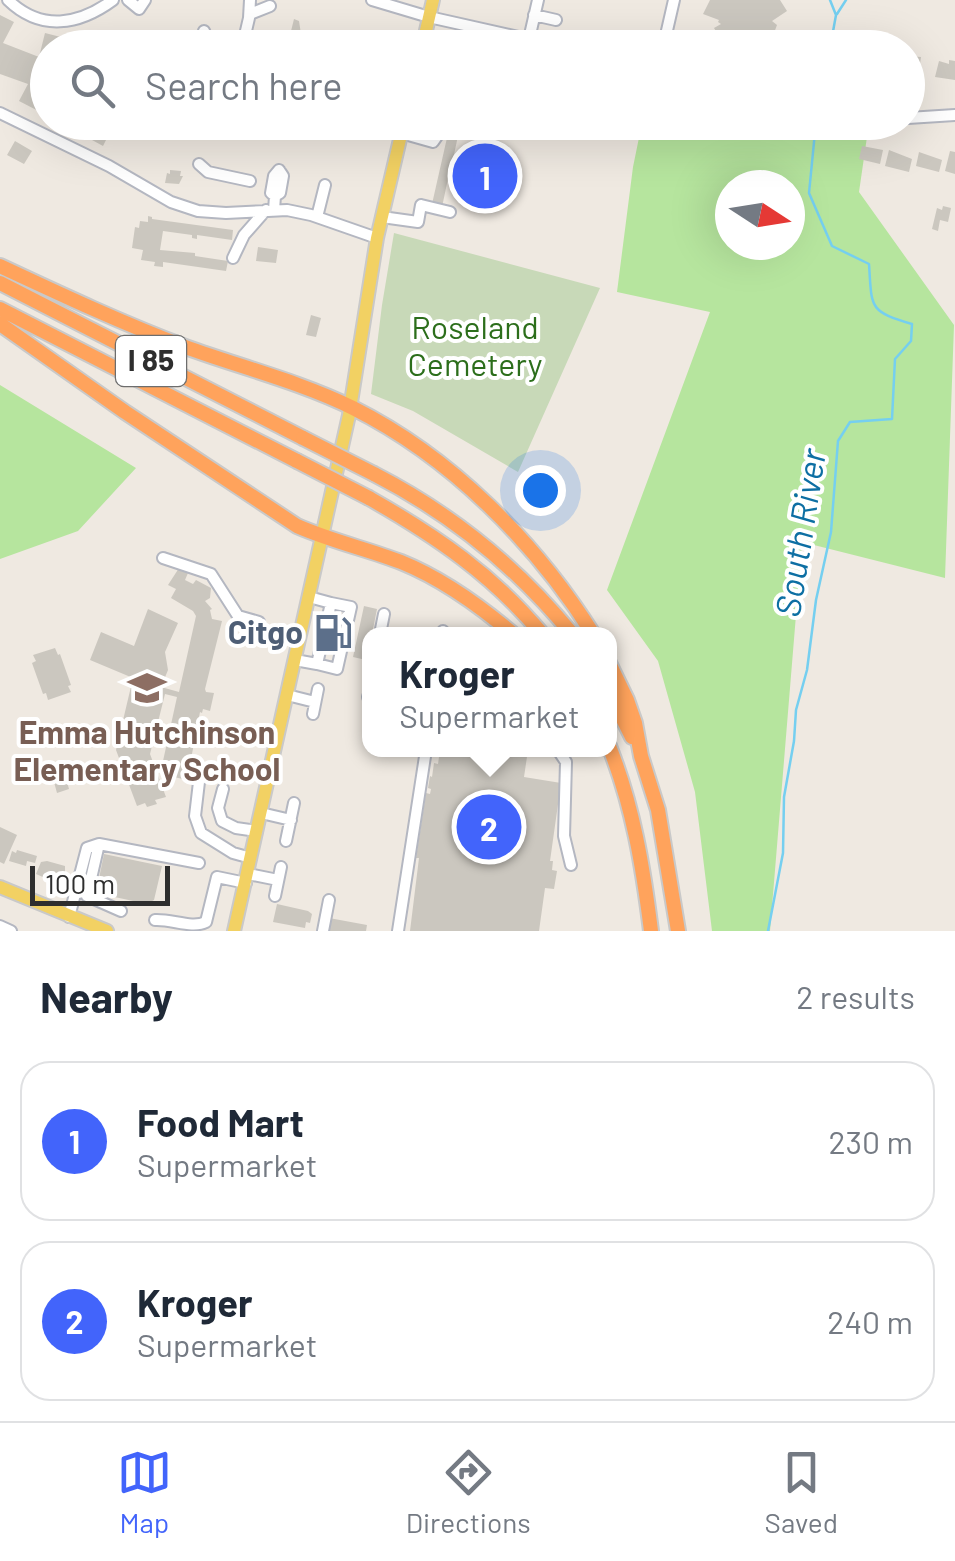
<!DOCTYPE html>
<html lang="en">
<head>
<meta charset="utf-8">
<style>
	body { margin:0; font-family:Barlow,sans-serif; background:#f2f2f3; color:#1f2937 }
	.compass { position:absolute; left:715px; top:170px; width:90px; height:90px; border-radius:50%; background:#fff; box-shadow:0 10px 40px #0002; rotate:102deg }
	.scale { position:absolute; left:30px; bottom:25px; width:140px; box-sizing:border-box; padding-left:10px; border:5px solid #2e2e2e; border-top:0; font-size:28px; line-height:35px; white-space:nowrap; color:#2e2e2e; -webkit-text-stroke:8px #fff; paint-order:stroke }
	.you { position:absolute; left:540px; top:490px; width:35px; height:35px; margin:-25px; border:8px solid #fff; border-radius:50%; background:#1a73e8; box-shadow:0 0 0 15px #1a73e833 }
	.badge { display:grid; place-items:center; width:65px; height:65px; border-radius:50%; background:#4264fb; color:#fff; font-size:32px; font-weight:700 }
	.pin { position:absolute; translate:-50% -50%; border:5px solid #fff; box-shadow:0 2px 10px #0006 }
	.popup { position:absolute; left:362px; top:627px; width:255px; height:130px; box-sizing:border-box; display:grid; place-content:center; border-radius:20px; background:#fff; filter:drop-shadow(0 2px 8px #0005); font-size:32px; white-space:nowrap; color:#747a83 }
	.popup b { font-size:38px; color:#1f2937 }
	.popup::after { content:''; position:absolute; left:50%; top:100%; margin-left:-20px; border:20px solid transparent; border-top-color:#fff }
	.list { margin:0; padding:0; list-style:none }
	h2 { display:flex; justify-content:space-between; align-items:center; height:130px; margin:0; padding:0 40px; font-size:42px }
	h2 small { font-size:32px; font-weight:400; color:#747a83 }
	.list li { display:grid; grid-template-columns:65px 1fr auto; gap:30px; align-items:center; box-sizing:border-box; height:160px; margin:0 20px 20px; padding:0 20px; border:2px solid #e0e1e3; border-radius:30px }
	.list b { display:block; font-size:38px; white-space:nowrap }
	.list p { margin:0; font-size:32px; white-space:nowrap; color:#747a83 }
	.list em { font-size:32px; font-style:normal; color:#747a83 }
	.icon { flex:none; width:55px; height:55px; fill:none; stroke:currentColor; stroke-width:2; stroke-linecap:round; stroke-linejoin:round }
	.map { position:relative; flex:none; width:955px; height:931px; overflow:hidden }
	.search { position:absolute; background:#fff; box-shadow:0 10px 40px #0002; left:30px; right:30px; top:30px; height:110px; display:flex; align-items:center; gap:25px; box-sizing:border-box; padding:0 35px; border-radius:55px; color:#747a83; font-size:38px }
	.sheet { height:490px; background:#fff }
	nav { display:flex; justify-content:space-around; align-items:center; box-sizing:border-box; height:140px; border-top:2px solid #e0e1e3; background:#fff; font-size:28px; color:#747a83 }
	nav a { display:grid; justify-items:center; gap:5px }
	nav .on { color:#4264fb }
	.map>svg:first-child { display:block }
	.green { fill:#b6e59e; fill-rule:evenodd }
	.cemetery { fill:#c8d9b8 }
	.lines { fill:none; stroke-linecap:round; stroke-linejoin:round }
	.stream { stroke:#75cff0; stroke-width:2.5 }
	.building { fill:#cbc7bf }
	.minor-casing { stroke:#b4b7c1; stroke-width:14 }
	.major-casing { stroke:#c9c9c9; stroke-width:16 }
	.highway-casing { stroke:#c9c9c9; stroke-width:18 }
	.minor { stroke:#fff; stroke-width:10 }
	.major { stroke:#f2d163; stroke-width:12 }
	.highway { stroke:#ffa35c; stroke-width:14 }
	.highway-bridge-casing { stroke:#c9c9c9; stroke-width:18; stroke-linecap:butt }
	.highway-bridge { stroke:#ffa35c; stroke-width:14 }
	.labels { text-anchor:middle; stroke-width:8; stroke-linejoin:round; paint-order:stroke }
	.shield { fill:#fff; stroke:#6d6d6d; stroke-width:2.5 }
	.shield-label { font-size:30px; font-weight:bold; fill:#2e2e2e }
	.park-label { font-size:32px; fill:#2c6e1b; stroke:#fff }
	.service-label { font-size:32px; font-weight:bold; fill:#4e5e75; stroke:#fff; text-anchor:end }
	.education-label { font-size:32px; font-weight:bold; fill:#785e54; stroke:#fff }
	.water-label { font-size:35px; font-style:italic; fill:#0d6fa3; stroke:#fff }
</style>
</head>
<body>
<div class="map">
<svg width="955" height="931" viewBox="0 0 955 931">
	<rect width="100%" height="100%" fill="#efe9e1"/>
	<path class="green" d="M642 123H869L859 192 954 325 945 578 802 542 770 931H712L695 792 658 661 607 590 710 312 617 292 633 167ZM730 185H790V245H730Z
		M0 385 136 468 78 531 0 559Z"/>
	<path class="cemetery" d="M394 233 600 288 518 472 413 411 371 394 382 305Z"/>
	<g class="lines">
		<path class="stream" d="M837 14 846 0
			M830 48 836 15 830 0
			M768 931 783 853 784 797 794 741 796 710 807 670 816 600 831 532 838 441 850 422 892 419 895 359 911 341 912 324C868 311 872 308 869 264L832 246 809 193 816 122"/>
	</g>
	<path class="building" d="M710 0H780L787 11 772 21 777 25 774 33 766 32 767 48H725V33L724 31 718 35 714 28 721 24 718 22 719 20 703 14Z
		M0 15 14 22 3 43 39 57 45 33 96 46 48 48 45 57 48 58V72L43 85 35 82 33 86 48 94V116L19 101 28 84 0 74Z
		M294 19 299 21 301 34 336 42 338 31 374 40 373 48H280L284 30 291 31Z
		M908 56 921 57 919 71 908 69Z
		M949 60 955 61V80L935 77 939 61 949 64Z
		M59 122H101L108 126 112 123 116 130 108 136 103 146Z
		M449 129 459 131 452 164 475 169 482 139 504 144 491 208 468 203 473 179 449 174 442 207 432 204Z
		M15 141 32 151 24 164 7 155Z
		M862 146 883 150 880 164 859 159Z
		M889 150 912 159 909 172 885 166Z
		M950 151 955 152V174L945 171Z
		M919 152 942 160 939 172 916 166Z
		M170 170 181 171 180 176H183L179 184 165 183 167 173 170 174Z
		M943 206 951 208 948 222 940 220 938 231 932 229 937 208 942 210Z
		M148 216 152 217V219L233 230 232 240 197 235V239L192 238V235L163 231 160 250 195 253V256L228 261 226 271 163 262V267L154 266 155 262 141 260 143 250 132 248 135 227 139 228 140 221 148 222Z
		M258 247 278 250 276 263 256 261Z
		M311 315 321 318 316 337 306 335Z
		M179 568 188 573 185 580 193 584 196 580 211 588 210 598 205 601 212 609 210 610 212 619 222 621 205 689 206 692 214 693 210 711 203 709 202 713 200 712 187 780 174 777 177 764 163 761 177 697 165 694 150 754 166 797 155 800 157 804 147 807 145 803 137 806 116 750 133 678 90 660 101 632 134 646 148 609 178 623 165 652 168 670 161 687 179 692 196 616 193 611 171 598 176 589 168 585Z
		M364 606 377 609 372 634H369L366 660 353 657Z
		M55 648 58 655 60 654 71 685 68 686 71 692 48 700 46 693 43 694 32 663 36 661 33 655Z
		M440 750H528L524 777 561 783 550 861H553L552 870 557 871 554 889 545 888 539 931H410L419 858H416L426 793 430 794 431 789 428 788 430 776 432 777 434 763 438 764Z
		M66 778 69 789 57 793 54 782Z
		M0 827 17 835 4 864 0 862Z
		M17 850 37 856 35 863 27 861 26 866 9 861 12 851 16 853Z
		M104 854 162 866 154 900 147 904 96 893Z
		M47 861 65 866V875L59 884 36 874 41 862Z
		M277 904 308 911 312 914 310 923 306 922 305 928 273 922Z
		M329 918 367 925 366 931H329L327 928Z"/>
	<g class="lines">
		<g class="minor-casing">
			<path id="minor" d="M8 0C41 32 79 25 113 0
				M128 0 139 9 145 0
				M372 0 429 17 568 48
				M250 14 270 6
				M534 15 556 20
				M204 31 211 48
				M529 39 538 0
				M242 48 249 18 250 0
				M663 48 674 0
				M0 113 109 166 171 202 198 211 226 213 287 210 311 215 377 238
				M908 118 955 115
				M463 122 468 124
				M401 133 433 142 447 122
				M199 164 208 172 250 181
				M275 196 271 193 274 176 279 170
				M274 210 275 196 280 193 283 176 279 170
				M317 217 325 185
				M382 217 418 222 421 205 450 212
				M233 258 244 235 266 210
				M163 558 211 574 238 616 259 622
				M380 634 384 614
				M443 634V631
				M295 660 317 664 331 603 309 597
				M317 664 337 669 351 607 331 603
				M287 695 315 702
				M368 697 369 694
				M313 714 318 689
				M558 750 566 762 564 836 571 865
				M199 782 195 816 201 833 233 853 251 858
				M223 789 218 808 222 821 236 828 257 831
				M261 813 291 820
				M286 841 294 803
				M248 874 278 880
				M275 896 281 867
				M121 911 87 896 99 844 199 863
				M69 917 87 848 99 844
				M155 920C172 919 192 929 206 922L217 877 246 883
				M0 926 11 931
				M323 931 329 900
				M398 931 426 750"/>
		</g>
		<g class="major-casing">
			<path id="major" d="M422 48 433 0
				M0 887 107 931
				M234 931 349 415 377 238 404 122"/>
		</g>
		<g class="highway-casing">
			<path id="highway" d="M0 266C62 295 124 324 188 348 241 367 303 383 353 408 451 457 535 542 593 634
				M0 283 303 438
				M0 309 297 461
				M0 324 125 412 297 526C331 541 367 549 401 562 443 579 480 606 513 634
				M374 474C452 514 517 567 572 634
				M369 498C436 536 493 575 542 634
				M609 663 627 700 635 723 641 756 658 810 678 931
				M609 691 632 737
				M609 746C633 806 643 867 651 931"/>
		</g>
		<use href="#minor" class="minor"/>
		<use href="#major" class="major"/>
		<use href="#highway" class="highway"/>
		<g class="highway-bridge-casing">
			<path id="highway-bridge" d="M303 438 374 474
				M297 461 369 498"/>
		</g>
		<use href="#highway-bridge" class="highway-bridge"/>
	</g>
	<defs>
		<g id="fuel-bare" transform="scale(3)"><path d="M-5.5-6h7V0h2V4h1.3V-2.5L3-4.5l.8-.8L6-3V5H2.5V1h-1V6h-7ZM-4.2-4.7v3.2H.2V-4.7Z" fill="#5c6f8a" stroke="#fff" stroke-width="2.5" paint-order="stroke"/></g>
		<g id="school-bare" transform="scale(3)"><path d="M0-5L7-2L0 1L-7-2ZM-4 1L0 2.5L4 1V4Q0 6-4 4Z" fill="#8d6e63" stroke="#fff" stroke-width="2.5" paint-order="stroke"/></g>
	</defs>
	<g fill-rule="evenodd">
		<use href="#fuel-bare" x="333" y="633"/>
		<use href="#school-bare" x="147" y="688"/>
	</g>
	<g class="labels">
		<rect class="shield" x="116" y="336" width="70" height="50" rx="8"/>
		<g class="shield-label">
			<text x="151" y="371">I 85</text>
		</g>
		<g class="park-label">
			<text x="475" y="339">Roseland<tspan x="475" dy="37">Cemetery</tspan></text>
		</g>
		<g class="service-label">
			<text x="303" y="644">Citgo</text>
		</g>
		<g class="education-label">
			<text x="147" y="744">Emma Hutchinson<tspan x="147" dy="37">Elementary School</tspan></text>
		</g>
		<g class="water-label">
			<text transform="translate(801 533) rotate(-81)" y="12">South River</text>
		</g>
	</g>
</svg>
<svg class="compass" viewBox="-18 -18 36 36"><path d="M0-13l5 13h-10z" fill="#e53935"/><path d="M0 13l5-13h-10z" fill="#747a83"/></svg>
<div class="scale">100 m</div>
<div class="you"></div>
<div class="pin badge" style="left:485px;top:176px">1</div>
<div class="pin badge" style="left:489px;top:827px">2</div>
<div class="popup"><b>Kroger</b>Supermarket</div>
<div class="search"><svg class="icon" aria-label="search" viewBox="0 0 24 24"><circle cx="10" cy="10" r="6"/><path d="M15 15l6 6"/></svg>Search here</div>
</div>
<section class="sheet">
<h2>Nearby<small>2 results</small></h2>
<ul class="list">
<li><span class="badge">1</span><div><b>Food Mart</b><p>Supermarket</p></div><em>230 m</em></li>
<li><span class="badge">2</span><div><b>Kroger</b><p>Supermarket</p></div><em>240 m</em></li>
</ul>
</section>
<nav>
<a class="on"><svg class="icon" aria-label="map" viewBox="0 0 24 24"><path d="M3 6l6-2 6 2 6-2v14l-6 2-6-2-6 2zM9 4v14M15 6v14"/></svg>Map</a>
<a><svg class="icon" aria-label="directions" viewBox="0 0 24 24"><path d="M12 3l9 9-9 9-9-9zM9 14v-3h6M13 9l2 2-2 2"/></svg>Directions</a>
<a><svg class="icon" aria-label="saved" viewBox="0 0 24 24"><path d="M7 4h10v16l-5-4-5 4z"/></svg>Saved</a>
</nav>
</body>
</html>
